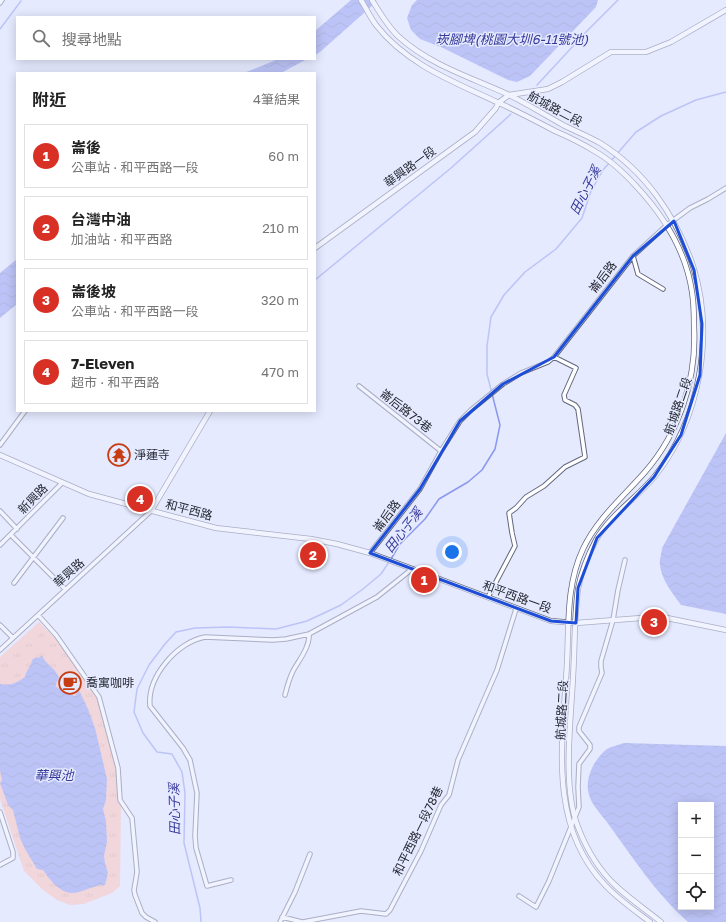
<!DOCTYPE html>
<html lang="zh-TW">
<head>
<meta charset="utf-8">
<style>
	body { margin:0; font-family:"Golos Text","Noto Sans TC",sans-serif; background:#f6f6f6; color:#222 }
	.controls { position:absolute; right:12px; bottom:12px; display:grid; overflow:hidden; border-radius:0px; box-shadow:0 2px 10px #0003 }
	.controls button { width:36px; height:36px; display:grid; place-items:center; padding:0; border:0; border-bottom:1px solid #e0e0e0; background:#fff; color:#222; font:20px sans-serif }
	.you { position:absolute; left:452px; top:552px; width:14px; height:14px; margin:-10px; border:3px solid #fff; border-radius:50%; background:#1a73e8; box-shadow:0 0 0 6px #1a73e833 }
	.badge { display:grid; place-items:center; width:26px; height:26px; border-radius:50%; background:#d93025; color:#fff; font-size:13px; font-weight:700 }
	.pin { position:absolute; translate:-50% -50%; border:2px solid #fff; box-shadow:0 1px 4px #0006 }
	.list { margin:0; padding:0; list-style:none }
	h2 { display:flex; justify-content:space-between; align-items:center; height:52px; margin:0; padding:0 16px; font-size:17px }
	h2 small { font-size:13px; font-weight:400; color:#767676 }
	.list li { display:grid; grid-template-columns:26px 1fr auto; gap:12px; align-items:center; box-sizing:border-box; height:64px; margin:0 8px 8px; padding:0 8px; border:1px solid #e0e0e0; border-radius:0px }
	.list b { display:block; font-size:15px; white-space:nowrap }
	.list p { margin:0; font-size:13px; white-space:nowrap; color:#767676 }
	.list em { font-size:13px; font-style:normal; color:#767676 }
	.icon { flex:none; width:22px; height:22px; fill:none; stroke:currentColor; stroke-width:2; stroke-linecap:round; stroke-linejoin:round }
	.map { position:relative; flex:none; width:726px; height:922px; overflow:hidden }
	.search { position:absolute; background:#fff; box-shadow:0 2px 10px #0003; left:16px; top:16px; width:300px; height:44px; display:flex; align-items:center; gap:10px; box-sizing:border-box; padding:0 14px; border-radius:0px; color:#767676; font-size:15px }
	.panel { position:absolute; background:#fff; box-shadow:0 2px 10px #0003; left:16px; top:72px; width:300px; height:340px; border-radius:0px }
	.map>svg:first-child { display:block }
	.grass { fill:url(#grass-tufts) }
	.water { fill:url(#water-waves); fill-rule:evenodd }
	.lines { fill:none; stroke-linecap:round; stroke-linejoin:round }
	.stream { stroke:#8a98ed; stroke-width:1.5 }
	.minor-casing { stroke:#64687f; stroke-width:5.5 }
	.tertiary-casing { stroke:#64687f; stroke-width:6 }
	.minor { stroke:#fff; stroke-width:3.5 }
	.tertiary { stroke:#fff; stroke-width:4.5 }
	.marked { fill:none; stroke:#1d4ed8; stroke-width:3; stroke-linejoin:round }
	.labels { text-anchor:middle; stroke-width:3; stroke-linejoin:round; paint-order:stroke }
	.street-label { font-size:12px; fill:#272933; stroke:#e5eaff }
	.poi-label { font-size:12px; fill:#272933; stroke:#e5eaff; text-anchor:start }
	.water-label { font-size:13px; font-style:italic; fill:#36399a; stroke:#e5eaff }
</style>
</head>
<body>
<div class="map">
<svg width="726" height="922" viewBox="0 0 726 922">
	<defs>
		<pattern id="grass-tufts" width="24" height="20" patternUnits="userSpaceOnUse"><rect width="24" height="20" fill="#ffc0af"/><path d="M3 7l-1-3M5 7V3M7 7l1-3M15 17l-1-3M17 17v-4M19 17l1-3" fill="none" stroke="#dba597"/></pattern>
		<pattern id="water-waves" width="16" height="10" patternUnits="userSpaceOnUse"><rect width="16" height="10" fill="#8a98ed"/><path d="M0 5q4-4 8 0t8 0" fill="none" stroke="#717cc1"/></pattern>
	</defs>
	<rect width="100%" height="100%" fill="#e5eaff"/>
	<path class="grass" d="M39 622 56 639 93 692 100 704 117 766 118 797 121 806 120 886 112 893 84 904 70 905 57 900 43 890 24 871 0 799V657Z"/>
	<path class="water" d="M351 0H376L373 5 320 52 315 55V31Z
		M417 0H598L596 7 530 76 517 82 508 80 443 48 420 39 411 30 407 18 412 5Z
		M278 59H307L281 73H244Z
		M17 259V304L0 318V273Z
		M726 433V614L681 605C673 594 661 579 660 565 659 559 662 553 662 548Z
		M41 656H42C47 666 55 667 59 678L55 686 60 689 65 686 71 691V695L75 696 78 691 80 692 88 709 95 728 107 779 106 800 103 809 106 821 107 842 104 856 105 863 108 873 105 885C93 885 82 893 72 893 60 893 49 879 43 870L37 869 25 849 20 838 13 810 8 805 0 783 2 780 0 771V684C11 686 16 683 25 677 26 670 31 667 32 660L36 657 39 658Z
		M624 743 726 746V922H688C657 895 633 858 609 825 603 816 592 806 589 795 584 779 594 759 607 749 612 746 619 745 624 743ZM681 805H711V907H681Z"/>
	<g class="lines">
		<path class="stream" d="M0 29 21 1
			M537 85 587 31 618 0
			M315 280 451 168 511 114
			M391 559 400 544 425 519 439 499 468 482 482 470 495 449 500 425 487 374V346L491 317 504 295 525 272 556 249 582 218 591 191 603 170 636 132 661 116 696 100 726 92
			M201 922 200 908 184 843 185 793 182 772 172 754 157 752 143 733 134 712 137 689 149 665 165 644 176 632 195 628 229 627 276 629 307 621 341 605 363 589 381 574 389 562"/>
		<g class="minor-casing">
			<path id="minor" d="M0 3 2 0
				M633 256 638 274 663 289
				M359 386 441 451
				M0 445 25 411
				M0 511 17 529
				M11 535 65 589
				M0 545 62 483
				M370 553 420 489 441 451 460 421 471 410 503 384 521 373 548 362 554 357 633 256 667 225 690 208 708 199 726 188
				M14 583 63 518
				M488 597 515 546 512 533 509 513 516 508 526 497 544 486 565 467 585 457 578 409 575 405 565 400 564 395 576 368 554 357
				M38 615 56 635 99 697 118 768 120 800 132 818 137 872 134 890 135 895 142 913 146 917 155 922
				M0 625 13 638
				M0 650 151 511
				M285 695C287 687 289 679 293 671 299 660 310 647 309 634
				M0 812 13 852V858L0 865
				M231 880 207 886 196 848 195 836 197 793 190 760 183 748 150 706C147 677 177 642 205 637L273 640 286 639 309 634 377 597 412 569
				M519 896 536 907 549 881 579 807 578 787 579 764 590 749V745L579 731V727L602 673 601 667V661L613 620 618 590 625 560
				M282 917 302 922
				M280 922 295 892 310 854
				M303 922 361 911 386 914 390 910 421 851 441 805 449 795 458 760 497 670 516 609"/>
		</g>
		<g class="tertiary-casing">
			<path id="tertiary" d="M361 0C366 8 370 17 376 25 406 64 454 82 497 102 517 111 536 121 555 131 569 137 583 144 596 152 612 161 624 173 636 186 664 216 686 251 692 292 694 304 694 316 694 327 697 379 679 433 645 472 623 497 597 519 583 549 566 585 569 625 567 663 563 740 547 824 605 885 618 899 634 910 650 922
				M372 0C380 13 388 27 399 37 430 65 470 77 507 94 526 103 545 115 563 125 575 131 588 136 600 143 645 171 676 216 693 266 715 335 700 419 655 476 637 498 610 515 596 540 588 555 581 573 578 589 574 618 575 648 573 677 571 720 562 787 578 827 586 848 599 870 616 886 630 899 646 910 661 922
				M315 248 475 132 496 108 498 103 509 95 548 89 562 82 611 52H646L671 42 726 10
				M0 455 89 494 216 528 311 539 337 544 370 553 551 621 576 623 654 617 667 618 726 630
				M151 511 210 411"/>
		</g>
		<use href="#minor" class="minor"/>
		<use href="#tertiary" class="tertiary"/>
	</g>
	<path d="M0 0H726V922H0ZM674 221 694 270 702 324 700 375 681 435 654 477 597 538 578 588 576 623 551 621 370 553 420 489 460 421 503 384 554 357 633 256Z" fill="#e5eaff" fill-opacity=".55" fill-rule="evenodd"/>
	<path class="marked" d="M674 221 694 270 702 324 700 375 681 435 654 477 597 538 578 588 576 623 551 621 370 553 420 489 460 421 503 384 554 357 633 256Z"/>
	<defs>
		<g id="temple-ring" transform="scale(1.15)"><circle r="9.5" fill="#e5eaff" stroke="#c63d13" stroke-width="1.5"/><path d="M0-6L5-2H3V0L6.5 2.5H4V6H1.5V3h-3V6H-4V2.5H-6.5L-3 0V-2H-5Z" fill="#c63d13"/></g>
		<g id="cafe-ring" transform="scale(1.15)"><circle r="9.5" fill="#e5eaff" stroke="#c63d13" stroke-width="1.5"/><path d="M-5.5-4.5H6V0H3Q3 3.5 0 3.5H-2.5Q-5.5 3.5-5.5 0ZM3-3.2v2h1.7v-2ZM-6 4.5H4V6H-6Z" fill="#c63d13"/></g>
	</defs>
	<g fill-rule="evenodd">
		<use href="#temple-ring" x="119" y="455"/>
		<use href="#cafe-ring" x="70" y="683"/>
	</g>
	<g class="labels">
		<g class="street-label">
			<text transform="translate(555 109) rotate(28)" y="4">航城路二段</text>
			<text transform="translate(410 167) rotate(-36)" y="4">華興路一段</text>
			<text transform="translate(603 277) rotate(-52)" y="4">崙后路</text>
			<text transform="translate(678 406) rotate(-71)" y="4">航城路二段</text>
			<text transform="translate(406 411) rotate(38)" y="4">崙后路73巷</text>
			<text transform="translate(33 499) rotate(-46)" y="4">新興路</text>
			<text transform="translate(189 510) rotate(15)" y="4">和平西路</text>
			<text transform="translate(387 516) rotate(-53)" y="4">崙后路</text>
			<text transform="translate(69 573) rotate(-42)" y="4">華興路</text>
			<text transform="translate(517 597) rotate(20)" y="4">和平西路一段</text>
			<text transform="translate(562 710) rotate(-87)" y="4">航城路二段</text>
			<text transform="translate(418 831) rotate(-64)" y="4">和平西路一段78巷</text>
		</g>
		<g class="poi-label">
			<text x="134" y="459">淨蓮寺</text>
			<text x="86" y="687">喬寓咖啡</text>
		</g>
		<g class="water-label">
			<text x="512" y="44">崁腳埤(桃園大圳6-11號池)</text>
			<text transform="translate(585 190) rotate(-63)" y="5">田心子溪</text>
			<text transform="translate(403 530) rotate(-52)" y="5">田心子溪</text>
			<text x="54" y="780">華興池</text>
			<text transform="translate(174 809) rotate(-91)" y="5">田心子溪</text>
		</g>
	</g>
</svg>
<div class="controls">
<button>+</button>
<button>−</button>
<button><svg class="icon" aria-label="locate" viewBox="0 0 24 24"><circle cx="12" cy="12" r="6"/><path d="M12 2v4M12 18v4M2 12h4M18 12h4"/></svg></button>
</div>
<div class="you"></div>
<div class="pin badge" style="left:424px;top:580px">1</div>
<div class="pin badge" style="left:313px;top:555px">2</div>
<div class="pin badge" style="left:654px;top:622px">3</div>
<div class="pin badge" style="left:140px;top:499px">4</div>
<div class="search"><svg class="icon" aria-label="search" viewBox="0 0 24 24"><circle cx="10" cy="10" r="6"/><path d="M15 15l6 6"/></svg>搜尋地點</div>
<section class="panel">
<h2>附近<small>4筆結果</small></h2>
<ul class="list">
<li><span class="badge">1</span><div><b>崙後</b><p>公車站 · 和平西路一段</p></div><em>60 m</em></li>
<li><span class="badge">2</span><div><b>台灣中油</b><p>加油站 · 和平西路</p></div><em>210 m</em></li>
<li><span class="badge">3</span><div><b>崙後坡</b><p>公車站 · 和平西路一段</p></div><em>320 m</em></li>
<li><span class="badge">4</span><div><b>7-Eleven</b><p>超市 · 和平西路</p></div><em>470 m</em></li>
</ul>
</section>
</div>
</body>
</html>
